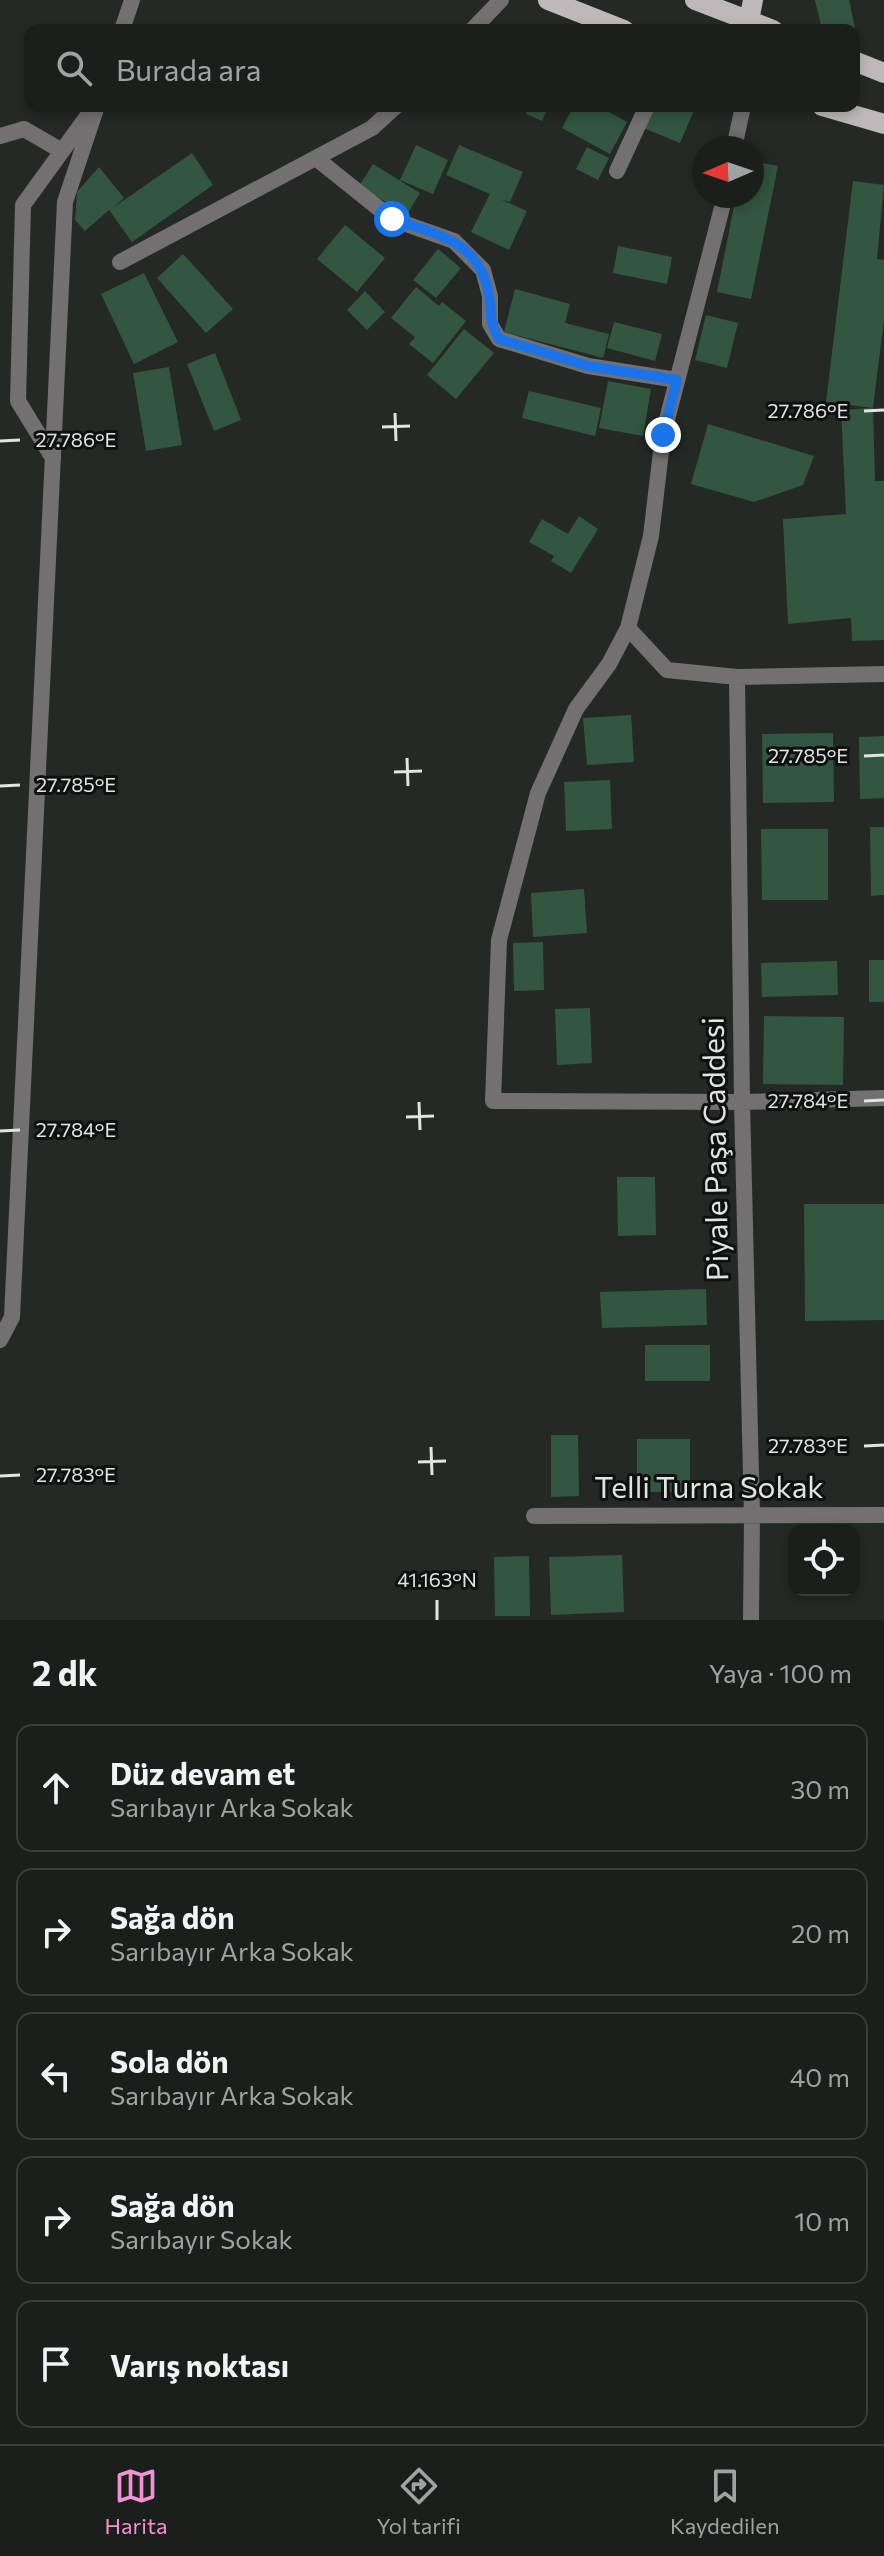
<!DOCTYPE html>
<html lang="tr">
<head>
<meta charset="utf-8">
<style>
	body { margin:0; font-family:Commissioner,sans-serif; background:#282c29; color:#f1f3f6 }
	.controls { position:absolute; right:24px; bottom:24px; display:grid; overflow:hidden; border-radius:16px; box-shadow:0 4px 12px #0003 }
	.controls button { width:72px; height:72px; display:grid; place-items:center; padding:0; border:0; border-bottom:2px solid #393d3b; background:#1b1f1c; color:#f1f3f6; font:40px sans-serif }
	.compass { position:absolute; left:692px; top:136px; width:72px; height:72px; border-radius:50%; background:#1b1f1c; box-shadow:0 4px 12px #0003; rotate:268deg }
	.stop { position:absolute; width:24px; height:24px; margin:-18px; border:6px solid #1a73e8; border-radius:50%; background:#fff }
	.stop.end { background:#1a73e8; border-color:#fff; box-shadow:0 2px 8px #0008 }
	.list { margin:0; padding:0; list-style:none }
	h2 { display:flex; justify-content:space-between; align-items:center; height:104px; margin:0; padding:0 32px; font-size:34px }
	h2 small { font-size:26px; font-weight:400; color:#a0a2a3 }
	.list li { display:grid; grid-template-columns:52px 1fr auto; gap:24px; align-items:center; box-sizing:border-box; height:128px; margin:0 16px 16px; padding:0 16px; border:2px solid #393d3b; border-radius:16px }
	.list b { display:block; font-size:30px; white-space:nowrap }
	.list p { margin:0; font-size:26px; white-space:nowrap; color:#a0a2a3 }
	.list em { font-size:26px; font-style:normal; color:#a0a2a3 }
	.icon { flex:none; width:44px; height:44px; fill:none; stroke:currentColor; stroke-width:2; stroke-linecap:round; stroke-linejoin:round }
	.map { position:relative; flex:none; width:884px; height:1620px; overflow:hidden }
	.search { position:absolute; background:#1b1f1c; box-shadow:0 4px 12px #0003; left:24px; right:24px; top:24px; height:88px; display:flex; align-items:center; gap:20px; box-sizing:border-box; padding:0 28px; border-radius:16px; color:#a0a2a3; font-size:30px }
	.sheet { height:824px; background:#1b1f1c }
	nav { display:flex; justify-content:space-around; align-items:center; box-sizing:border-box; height:112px; border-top:2px solid #393d3b; background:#1b1f1c; font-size:22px; color:#a0a2a3 }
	nav a { display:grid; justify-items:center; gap:4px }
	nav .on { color:#f491d3 }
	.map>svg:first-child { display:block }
	.building { fill:#32563f }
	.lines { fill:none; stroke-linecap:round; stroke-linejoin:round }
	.lane { stroke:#727071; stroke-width:16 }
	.street { stroke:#727071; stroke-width:16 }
	.primary { stroke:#beb8bb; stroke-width:20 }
	.route { stroke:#1a73e8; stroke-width:10 }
	.ticks { fill:none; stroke:#e1e4e2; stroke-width:3 }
	.labels { text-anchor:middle; stroke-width:6; stroke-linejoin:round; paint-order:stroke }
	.street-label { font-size:30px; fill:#e1e4e2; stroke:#0f1110 }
	.ticks-label { font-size:20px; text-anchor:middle; fill:#e1e4e2; stroke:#0f1110; stroke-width:6; stroke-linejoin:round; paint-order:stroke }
</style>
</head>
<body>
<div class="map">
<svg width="884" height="1620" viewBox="0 0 884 1620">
	<rect width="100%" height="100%" fill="#242926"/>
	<path class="building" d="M815 0H849L855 28 822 30Z
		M529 106H549L542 121 526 114Z
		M574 106H598L627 122 610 154 562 128Z
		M650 106H696L680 143 641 127Z
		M416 145 448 160 433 194 400 180Z
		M459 145 523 172 510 202 500 199 527 211 509 250 471 232 490 194 446 175Z
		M587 147 609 158 598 180 576 169Z
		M192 153 213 185 132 242 109 210 85 231 75 220 77 192 99 167 124 198 114 207Z
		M752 161 778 166 751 299 717 292 736 196H752Z
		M373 164 420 193 407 215 359 186Z
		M853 181 884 185 877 259 884 260V319L873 408 875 481H884V640L852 641 851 618 788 624 783 519 846 514 841 410 873 408 826 402Z
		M345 225 385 258 357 292 317 259Z
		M618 246 672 257 667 284 613 273Z
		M438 249 461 268 436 298 413 280Z
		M183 254 233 309 206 333 157 278Z
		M144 273 178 342 134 364 101 294Z
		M416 287 439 306 442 302 466 321 433 363 409 344 415 337 391 318Z
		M515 289 570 304 565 323 609 334 603 358 504 332Z
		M365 291 385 312 367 330 347 310Z
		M706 315 738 323 727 368 695 360Z
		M614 322 662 334 655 361 607 348Z
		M464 329 494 353 456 399 427 375Z
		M215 353 241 420 214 431 187 364Z
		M169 367 182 445 146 451 133 373Z
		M608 381 651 389 643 436 599 428Z
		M529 391 601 408 595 436 522 418Z
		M708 424 814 456 803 485 754 502 691 484Z
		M579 516 598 529 571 573 551 561 554 556 529 542 542 519 568 534Z
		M631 715 634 762 587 765 583 718Z
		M833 733 834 802 763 803 762 734Z
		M884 736V798L860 799 859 737Z
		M610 780 612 829 566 831 564 782Z
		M870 827H884V895L871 896Z
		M761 829H828V900H762Z
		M584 889 587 933 533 937 531 893Z
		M543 942 544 990 514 991 513 943Z
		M869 960H884V1002H869Z
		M837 961 838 995 762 997 761 963Z
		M590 1008 592 1063 557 1065 555 1009Z
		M764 1016 844 1017 843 1085 763 1084Z
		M617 1177H655L656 1235 618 1236Z
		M804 1204H884V1320L805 1321Z
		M706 1289 707 1325 602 1328 600 1292Z
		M645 1345H710V1381H645Z
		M551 1435H578L579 1496 551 1497Z
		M637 1439H690V1492H637Z
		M622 1555 624 1612 551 1615 549 1557Z
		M529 1556 530 1616H495L494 1557Z"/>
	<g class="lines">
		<path class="lane" d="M0 136 24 129 62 151
			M53 458 18 401 23 205 94 107"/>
		<path class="street" d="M122 30 132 0
			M472 30 501 0
			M734 148 743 106
			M317 159 392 219 454 241 483 270 490 296V324L499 339 588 366 677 380
			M617 171 647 106
			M725 196 663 435 651 536 628 628 609 664 576 709 538 793 499 940 493 1101 742 1102 884 1098
			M120 262 372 128 396 106
			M628 628 667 670 737 677 884 674
			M737 677 742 1102 752 1516 751 1620
			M0 1340 12 1317 65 202 97 106
			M534 1516 884 1515"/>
		<path class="primary" d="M548 0 624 30
			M695 0 773 30
			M749 21 753 0
			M854 61 884 73
			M822 106 884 124"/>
	</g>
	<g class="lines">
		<path class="route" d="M392 219C435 234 477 240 488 290 493 311 487 318 499 339L588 366 677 380 663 435"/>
	</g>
	<path class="ticks" d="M864 411 884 410M395 413 396 441M382 427 410 426M0 441 20 440M864 756 884 755M407 758 408 786M394 772 422 771M0 786 20 785M864 1101 884 1100M419 1102 420 1130M406 1117 434 1116M0 1131 20 1130M864 1446 884 1445M431 1447 432 1475M418 1462 446 1461M0 1476 20 1475M437 1600V1620"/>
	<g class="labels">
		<g class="street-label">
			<text transform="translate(716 1149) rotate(-91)" y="10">Piyale Paşa Caddesi</text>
			<text x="709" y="1498">Telli Turna Sokak</text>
		</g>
	</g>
	<g class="ticks-label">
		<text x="808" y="418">27.786°E</text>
		<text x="76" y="447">27.786°E</text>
		<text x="808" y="763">27.785°E</text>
		<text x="76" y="792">27.785°E</text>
		<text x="808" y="1108">27.784°E</text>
		<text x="76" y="1137">27.784°E</text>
		<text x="808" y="1453">27.783°E</text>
		<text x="76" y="1482">27.783°E</text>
		<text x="437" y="1587">41.163°N</text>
	</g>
</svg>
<div class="controls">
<button><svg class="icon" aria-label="locate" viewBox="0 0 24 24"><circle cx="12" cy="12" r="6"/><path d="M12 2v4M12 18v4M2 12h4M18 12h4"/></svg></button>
</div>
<svg class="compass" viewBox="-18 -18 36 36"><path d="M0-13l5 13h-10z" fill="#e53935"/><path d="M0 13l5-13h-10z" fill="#a0a2a3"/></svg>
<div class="stop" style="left:392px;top:219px"></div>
<div class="stop end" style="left:663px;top:435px"></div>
<div class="search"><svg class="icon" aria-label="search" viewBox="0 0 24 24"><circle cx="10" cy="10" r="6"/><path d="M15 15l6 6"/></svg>Burada ara</div>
</div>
<section class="sheet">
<h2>2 dk<small>Yaya · 100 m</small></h2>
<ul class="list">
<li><svg class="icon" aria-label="ahead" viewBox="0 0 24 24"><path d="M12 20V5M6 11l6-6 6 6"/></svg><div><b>Düz devam et</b><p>Sarıbayır Arka Sokak</p></div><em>30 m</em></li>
<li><svg class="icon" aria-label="right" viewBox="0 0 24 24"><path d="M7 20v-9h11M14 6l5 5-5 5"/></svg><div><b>Sağa dön</b><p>Sarıbayır Arka Sokak</p></div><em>20 m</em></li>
<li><svg class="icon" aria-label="left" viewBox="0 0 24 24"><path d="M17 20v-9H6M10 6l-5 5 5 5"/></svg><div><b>Sola dön</b><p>Sarıbayır Arka Sokak</p></div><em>40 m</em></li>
<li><svg class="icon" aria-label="right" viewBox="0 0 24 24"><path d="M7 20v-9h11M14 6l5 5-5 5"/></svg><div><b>Sağa dön</b><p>Sarıbayır Sokak</p></div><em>10 m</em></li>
<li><svg class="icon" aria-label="arrive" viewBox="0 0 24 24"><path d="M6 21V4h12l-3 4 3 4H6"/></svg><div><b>Varış noktası</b></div></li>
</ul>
</section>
<nav>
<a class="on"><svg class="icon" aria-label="map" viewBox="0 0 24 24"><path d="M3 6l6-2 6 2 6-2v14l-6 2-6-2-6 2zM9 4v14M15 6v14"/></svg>Harita</a>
<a><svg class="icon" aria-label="directions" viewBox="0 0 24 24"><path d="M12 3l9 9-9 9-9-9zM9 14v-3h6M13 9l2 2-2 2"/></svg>Yol tarifi</a>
<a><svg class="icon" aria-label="saved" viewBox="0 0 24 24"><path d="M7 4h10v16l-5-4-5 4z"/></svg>Kaydedilen</a>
</nav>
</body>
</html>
